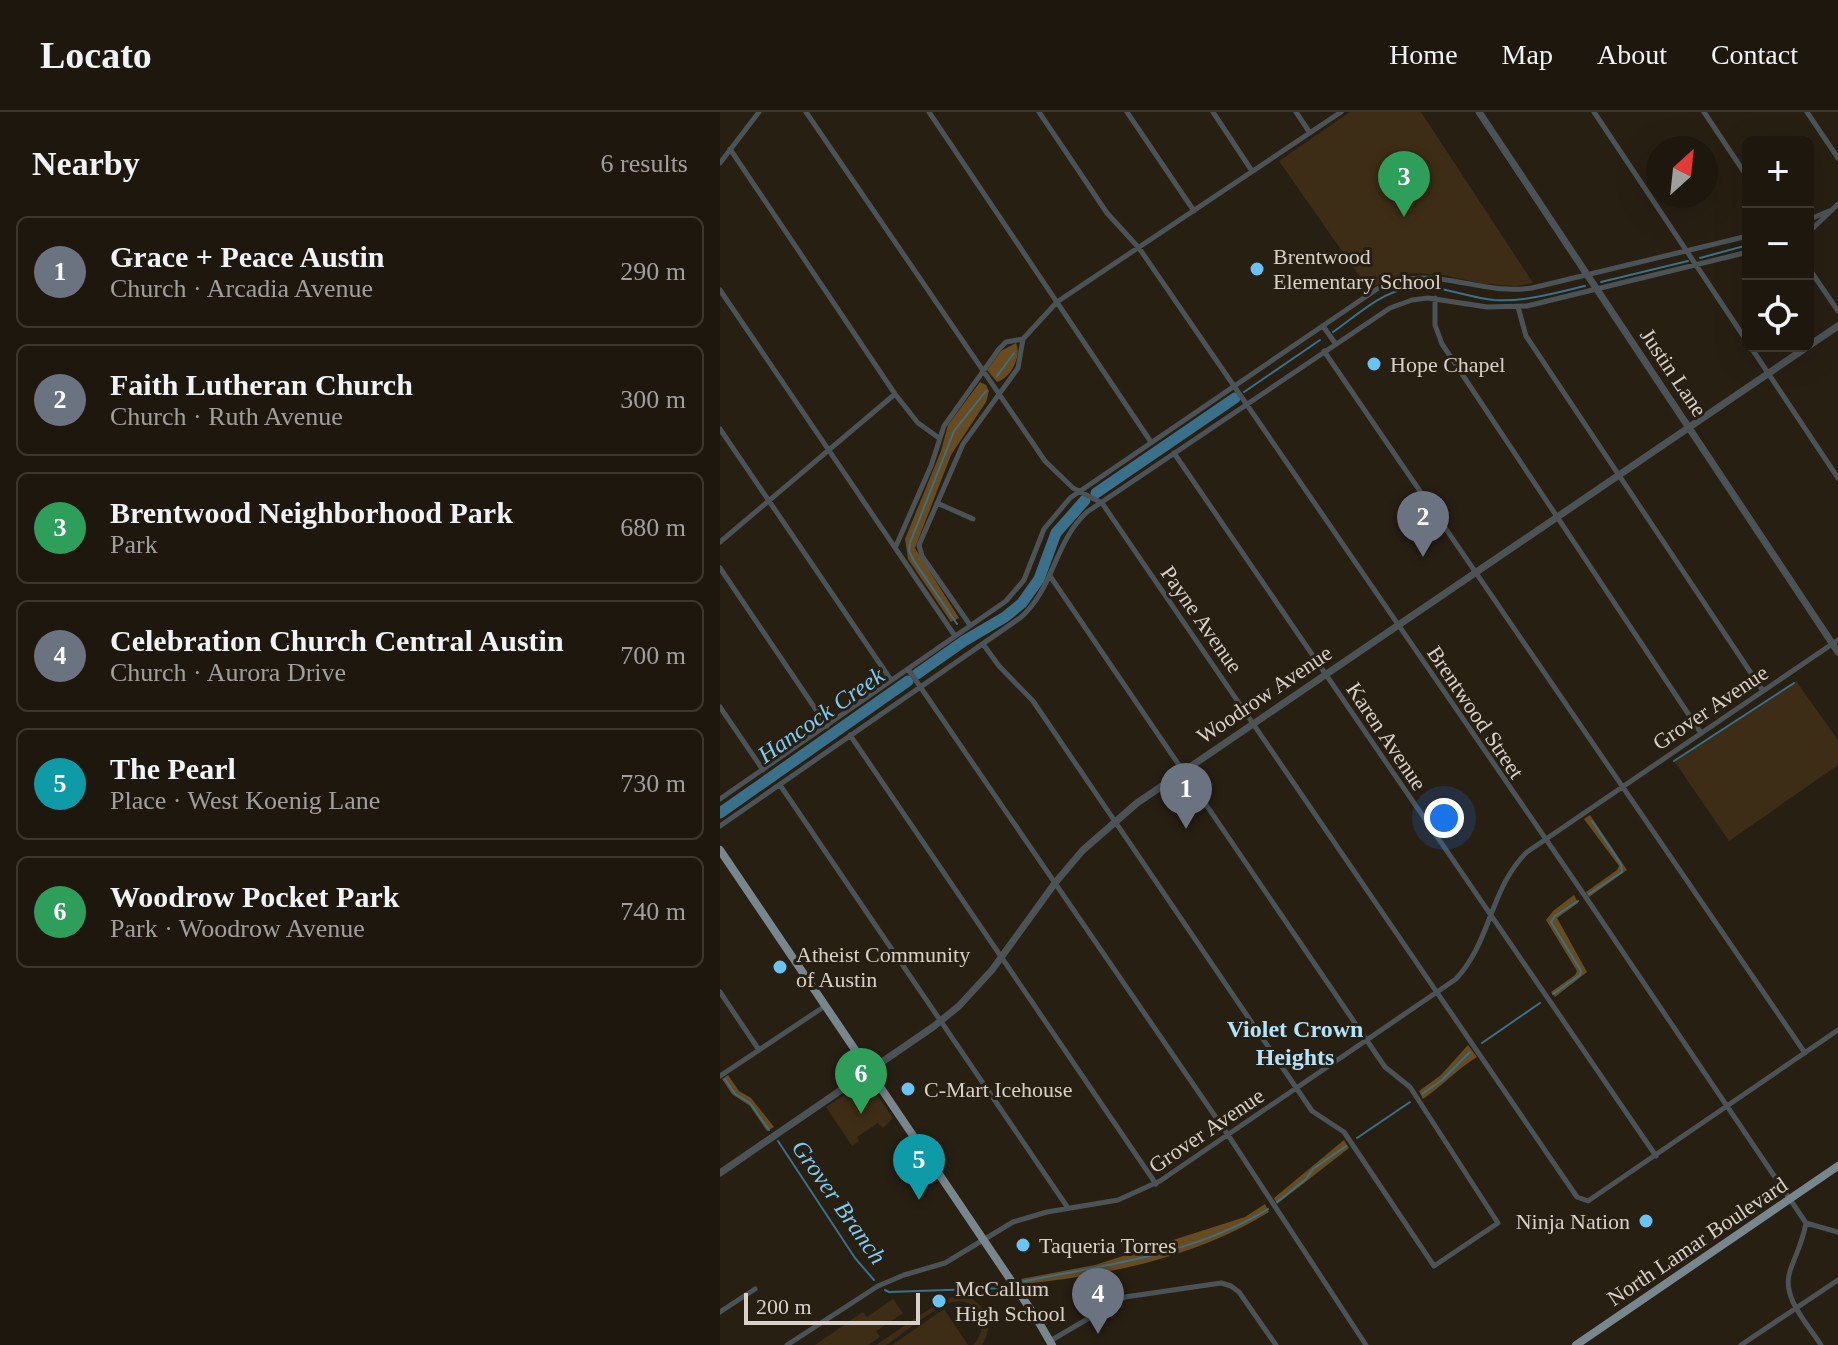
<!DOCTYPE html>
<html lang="en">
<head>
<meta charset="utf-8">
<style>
	body { margin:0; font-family:"Times New Roman",serif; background:#2b241c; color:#f1f3f6 }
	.controls { position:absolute; right:24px; top:24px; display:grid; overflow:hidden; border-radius:12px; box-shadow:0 8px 32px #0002 }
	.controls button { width:72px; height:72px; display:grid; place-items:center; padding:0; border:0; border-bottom:2px solid #3c362e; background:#1e170e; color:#f1f3f6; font:40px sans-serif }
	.compass { position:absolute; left:926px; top:24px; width:72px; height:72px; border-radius:50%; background:#1e170e; box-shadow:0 8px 32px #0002; rotate:27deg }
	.scale { position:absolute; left:24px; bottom:20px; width:176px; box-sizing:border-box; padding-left:8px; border:4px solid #d7d1ca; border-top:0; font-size:22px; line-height:28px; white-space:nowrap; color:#d7d1ca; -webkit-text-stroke:6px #281f13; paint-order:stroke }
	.you { position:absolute; left:724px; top:706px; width:28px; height:28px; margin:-20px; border:6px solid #fff; border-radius:50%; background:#1a73e8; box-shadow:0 0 0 12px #1a73e833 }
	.badge { display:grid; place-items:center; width:52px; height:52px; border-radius:50%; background:#0b8043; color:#fff; font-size:26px; font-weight:700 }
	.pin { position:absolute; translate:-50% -66px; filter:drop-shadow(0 2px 4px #0008) }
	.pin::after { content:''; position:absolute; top:42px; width:28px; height:24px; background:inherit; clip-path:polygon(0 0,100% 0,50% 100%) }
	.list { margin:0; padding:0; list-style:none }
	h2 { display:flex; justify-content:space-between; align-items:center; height:104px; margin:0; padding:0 32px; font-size:34px }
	h2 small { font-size:26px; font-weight:400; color:#a19f9e }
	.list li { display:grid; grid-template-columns:52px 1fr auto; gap:24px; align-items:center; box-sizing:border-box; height:112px; margin:0 16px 16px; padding:0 16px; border:2px solid #3c362e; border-radius:12px }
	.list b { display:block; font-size:30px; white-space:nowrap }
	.list p { margin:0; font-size:26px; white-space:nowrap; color:#a19f9e }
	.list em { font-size:26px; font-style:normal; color:#a19f9e }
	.icon { flex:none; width:44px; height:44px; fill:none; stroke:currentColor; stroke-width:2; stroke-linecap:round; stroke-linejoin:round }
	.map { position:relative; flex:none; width:1118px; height:1233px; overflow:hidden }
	header { display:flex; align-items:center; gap:48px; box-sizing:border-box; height:112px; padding:0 40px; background:#1e170e; border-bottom:2px solid #3c362e }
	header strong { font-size:38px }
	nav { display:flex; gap:44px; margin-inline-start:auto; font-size:28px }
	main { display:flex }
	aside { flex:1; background:#1e170e }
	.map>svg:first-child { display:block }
	.green { fill:#3e2d16 }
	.forest { fill:#694b20 }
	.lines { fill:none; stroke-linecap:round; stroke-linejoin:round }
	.stream { stroke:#3a708a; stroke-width:2 }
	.river { stroke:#3a708a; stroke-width:11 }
	.minor { stroke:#4c5357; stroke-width:5 }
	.tertiary { stroke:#4c5357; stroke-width:7 }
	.primary { stroke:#78868e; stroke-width:8 }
	.poi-dot { fill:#69c4f1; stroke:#281f13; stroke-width:3 }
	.labels { text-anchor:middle; stroke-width:6; stroke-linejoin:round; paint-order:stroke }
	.poi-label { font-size:22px; fill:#d7d1ca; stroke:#281f13; text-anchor:start }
	.street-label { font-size:22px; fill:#d7d1ca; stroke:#281f13 }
	.water-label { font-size:24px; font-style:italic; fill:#7acdf7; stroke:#281f13 }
	.neighbourhood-label { font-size:24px; font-weight:bold; fill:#b3e2fb; stroke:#281f13 }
</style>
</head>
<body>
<header>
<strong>Locato</strong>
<nav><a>Home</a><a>Map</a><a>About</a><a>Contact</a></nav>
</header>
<main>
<aside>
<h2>Nearby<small>6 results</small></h2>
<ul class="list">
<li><span class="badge" style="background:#6b7280">1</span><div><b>Grace + Peace Austin</b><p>Church · Arcadia Avenue</p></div><em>290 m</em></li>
<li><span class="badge" style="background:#6b7280">2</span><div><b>Faith Lutheran Church</b><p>Church · Ruth Avenue</p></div><em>300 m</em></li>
<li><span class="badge" style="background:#2e9e5b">3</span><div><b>Brentwood Neighborhood Park</b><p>Park</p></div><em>680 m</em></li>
<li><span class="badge" style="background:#6b7280">4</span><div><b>Celebration Church Central Austin</b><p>Church · Aurora Drive</p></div><em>700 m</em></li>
<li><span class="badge" style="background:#0f9aa8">5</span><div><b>The Pearl</b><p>Place · West Koenig Lane</p></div><em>730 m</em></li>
<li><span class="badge" style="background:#2e9e5b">6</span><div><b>Woodrow Pocket Park</b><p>Park · Woodrow Avenue</p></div><em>740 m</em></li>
</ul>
</aside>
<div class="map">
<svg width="1118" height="1233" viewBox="0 0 1118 1233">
	<rect width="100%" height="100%" fill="#281f13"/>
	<path class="green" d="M630 0H701L813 171 796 174 764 172 724 163 691 161 648 176 559 49Z
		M1076 569 1118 628V653L1009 729 955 650Z
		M147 968 173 1006 163 1016 158 1011 137 1025 139 1029 132 1034 106 995Z
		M239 1183C265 1187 276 1211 262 1233H253C272 1215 257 1181 230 1191 210 1198 185 1221 166 1233H156L221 1189Z
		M173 1187 183 1201 156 1219 160 1225 148 1233H95L143 1200 147 1205Z
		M224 1197 248 1233H172Z"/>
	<path class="forest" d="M296 231C302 244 291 266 277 270L267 258 281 239Z
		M260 270 266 273 269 279 266 290 231 343 195 436 239 506 231 510 188 447 185 427 221 339 228 313Z
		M870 703 907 758 869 785 866 780 897 758 899 754 864 707Z
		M854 783 858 791 837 806 867 860 835 885 831 880 855 863 857 859 826 808 833 799Z
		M748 933 757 945C737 957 722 974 703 987L699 979 721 963Z
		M8 963 19 979 31 986 54 1015 47 1019 30 994 12 982 2 967Z
		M624 1028 629 1036 557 1092 554 1086Z
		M545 1092 549 1100C476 1145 389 1163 304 1172L301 1167 375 1153 525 1105Z"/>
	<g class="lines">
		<path class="stream" d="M980 146 1028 133
			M881 170 968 149
			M613 220C636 204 660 181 688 176 716 171 745 185 774 188 805 190 835 181 865 174
			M277 264 294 241
			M524 280 600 228
			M237 512 194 449 189 439 190 431 234 319 266 279
			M243 526 244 529
			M954 649 1074 571
			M869 782 902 760 901 752 872 709
			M833 882 860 863 861 859 831 810 835 804 858 789
			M762 931 820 891
			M5 967 15 982 30 991 49 1018
			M702 982 722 968 750 940
			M637 1026 690 990
			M58 1029 135 1146 154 1168
			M557 1090 586 1067 593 1057 626 1034
			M300 1170C385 1153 473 1143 548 1097
			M165 1178 169 1180 286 1176"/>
		<path class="river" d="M376 381 515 286
			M197 562 244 529 285 505 302 491 319 467 336 421 365 388
			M0 701 188 569"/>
		<path class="minor" d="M86 0 325 349 353 376 382 391 857 1085 868 1089 1118 918
			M209 0 431 330
			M319 0 387 101 419 136 865 784 1086 1111C1083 1129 1076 1142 1070 1159 1061 1186 1088 1212 1101 1233
			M407 0 474 99
			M493 0 532 59
			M576 0 590 21
			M874 0 1028 231
			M984 0 1028 66
			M1087 0 1118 46
			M10 37 175 282 198 311 219 326
			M0 51 39 0
			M1088 108 1109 99
			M1088 121 1118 92
			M1088 155 1118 199
			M0 178 235 524
			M715 186V213L722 232 981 621
			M798 195 806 224 1043 579
			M603 214 615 231
			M1030 234 1118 366
			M604 239 1085 941
			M0 317 171 568
			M454 341 936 1044
			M217 391 253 407
			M0 430 175 282
			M176 434 211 354 224 314 279 237 286 230 303 227
			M0 456 107 614
			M250 513 202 444 199 433 243 332 298 256 303 227 337 190 621 0
			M263 532 279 554 313 589 592 999 624 1020 714 1154 778 1111 690 975 665 955 330 464
			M188 557 508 1023 646 1233
			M0 595 43 658
			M130 623 436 1072
			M60 673 348 1096
			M0 687 286 489 304 468 324 417 350 386 657 177C713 149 754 184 812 176L1028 124
			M0 714 300 506C334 477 334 430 367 400L670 196 692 188 708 186 767 195 807 194 1028 140
			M0 880 39 938
			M0 964 105 894
			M1086 1111 1118 1120
			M0 1200 35 1177
			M330 1229 405 1185 501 1171 511 1174 519 1180 556 1233
			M67 1233 158 1174 184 1163 225 1151 293 1110 327 1100 398 1088 440 1069 736 867C771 830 770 776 807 740L1118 528
			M1021 1233 1118 1168"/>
		<path class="tertiary" d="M759 0 1118 540
			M0 1061 213 915 239 894 272 858 335 771 363 738 417 691 1118 214"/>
		<path class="primary" d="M0 738 317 1207 332 1233
			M856 1233 1118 1054"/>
	</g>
	<g class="poi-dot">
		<circle cx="537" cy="157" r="8"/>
		<circle cx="654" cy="252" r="8"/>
		<circle cx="60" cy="855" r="8"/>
		<circle cx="188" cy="977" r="8"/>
		<circle cx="926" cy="1109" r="8"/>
		<circle cx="303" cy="1133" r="8"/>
		<circle cx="219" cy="1189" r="8"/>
	</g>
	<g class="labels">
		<g class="poi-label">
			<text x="553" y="152">Brentwood<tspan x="553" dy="25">Elementary School</tspan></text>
			<text x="670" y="260">Hope Chapel</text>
			<text x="76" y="850">Atheist Community<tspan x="76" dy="25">of Austin</tspan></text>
			<text x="204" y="985">C-Mart Icehouse</text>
			<text x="910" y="1117" text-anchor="end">Ninja Nation</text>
			<text x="319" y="1141">Taqueria Torres</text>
			<text x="235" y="1184">McCallum<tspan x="235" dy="25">High School</tspan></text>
		</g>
		<g class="street-label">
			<text transform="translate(954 260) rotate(56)" y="8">Justin Lane</text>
			<text transform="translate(482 507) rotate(55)" y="8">Payne Avenue</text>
			<text transform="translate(544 582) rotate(-34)" y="8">Woodrow Avenue</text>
			<text transform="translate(990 595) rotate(-34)" y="8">Grover Avenue</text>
			<text transform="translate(756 600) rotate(56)" y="8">Brentwood Street</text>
			<text transform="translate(667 624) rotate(56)" y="8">Karen Avenue</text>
			<text transform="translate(486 1018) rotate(-34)" y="8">Grover Avenue</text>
			<text transform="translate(977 1129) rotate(-34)" y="8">North Lamar Boulevard</text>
		</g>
		<g class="water-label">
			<text transform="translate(101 603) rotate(-35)" y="8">Hancock Creek</text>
			<text transform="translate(119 1090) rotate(55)" y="8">Grover Branch</text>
		</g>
		<g class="neighbourhood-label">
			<text x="575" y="925">Violet Crown<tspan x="575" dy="28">Heights</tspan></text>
		</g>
	</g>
</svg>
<div class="controls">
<button>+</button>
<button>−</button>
<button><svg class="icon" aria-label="locate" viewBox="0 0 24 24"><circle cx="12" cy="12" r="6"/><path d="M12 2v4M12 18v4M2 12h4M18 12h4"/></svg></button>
</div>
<svg class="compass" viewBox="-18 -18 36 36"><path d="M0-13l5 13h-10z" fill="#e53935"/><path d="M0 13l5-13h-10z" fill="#a19f9e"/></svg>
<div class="scale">200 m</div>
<div class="you"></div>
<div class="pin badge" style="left:466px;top:717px;background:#6b7280">1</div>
<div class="pin badge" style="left:703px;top:445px;background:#6b7280">2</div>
<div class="pin badge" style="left:684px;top:105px;background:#2e9e5b">3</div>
<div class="pin badge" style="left:378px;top:1222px;background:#6b7280">4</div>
<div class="pin badge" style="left:199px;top:1088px;background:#0f9aa8">5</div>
<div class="pin badge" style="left:141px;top:1002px;background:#2e9e5b">6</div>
</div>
</main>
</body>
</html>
